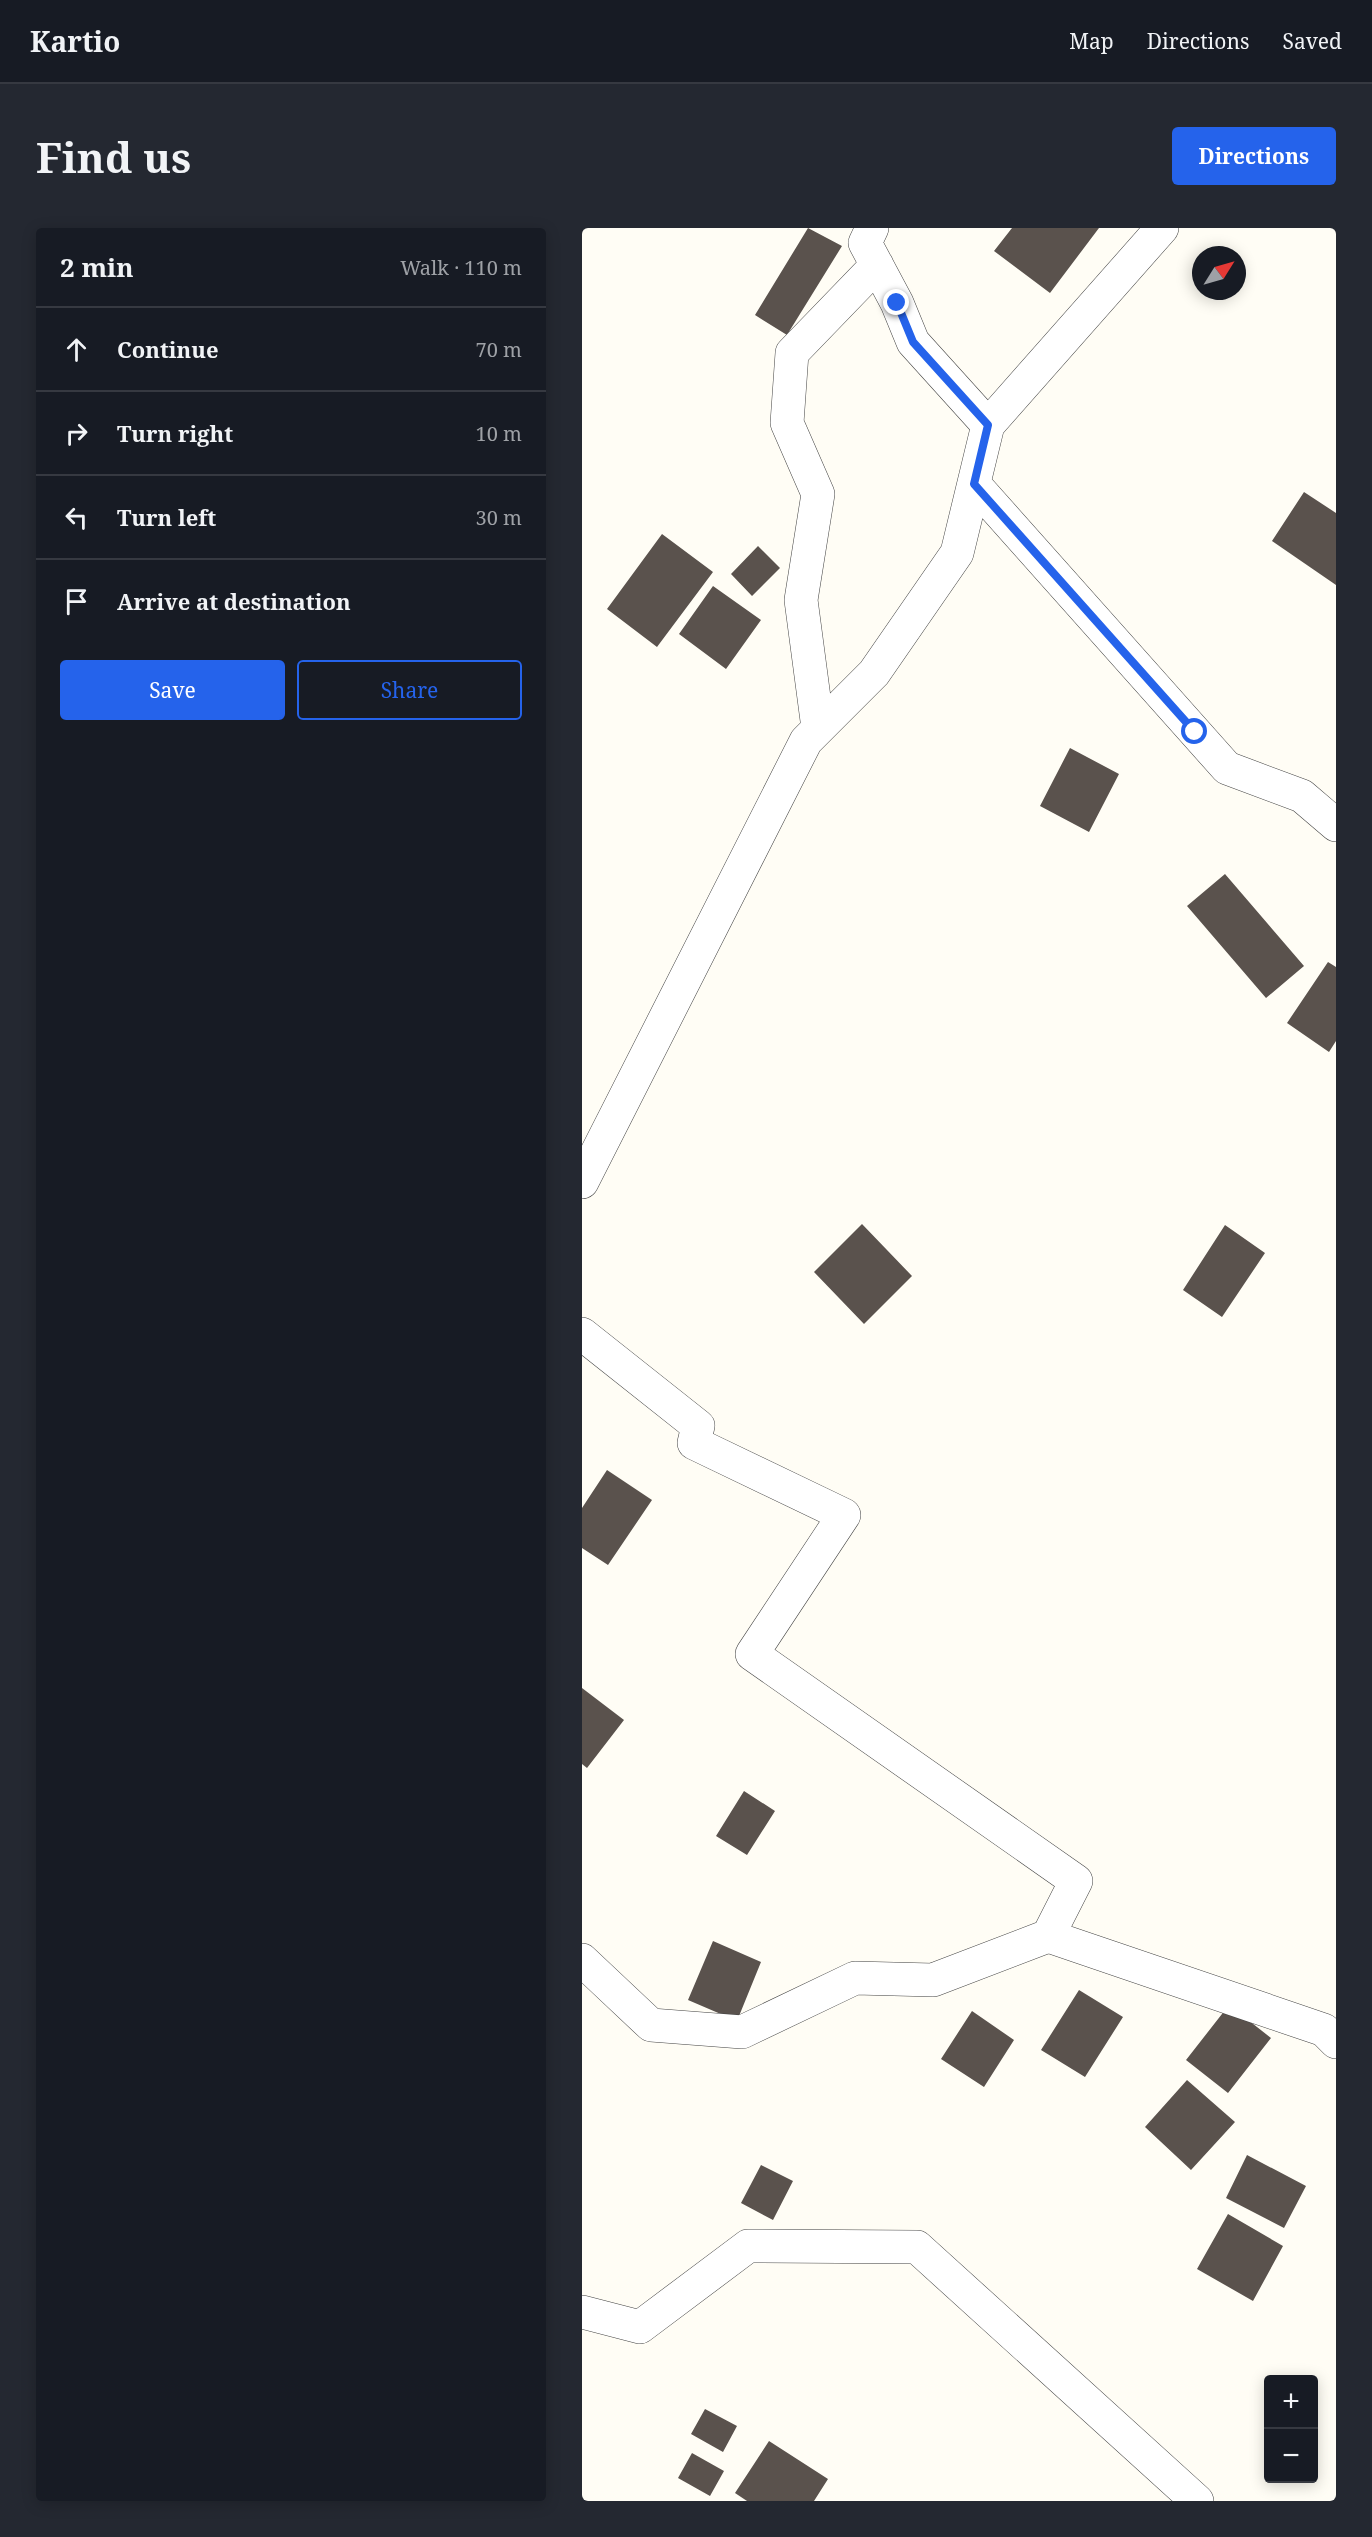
<!DOCTYPE html>
<html lang="en">
<head>
<meta charset="utf-8">
<style>
	body { margin:0; font-family:"Noto Serif",serif; background:#242831; color:#f1f3f6 }
	.controls { position:absolute; right:18px; bottom:18px; display:grid; overflow:hidden; border-radius:6px; box-shadow:0 3px 15px #0003 }
	.controls button { width:54px; height:54px; display:grid; place-items:center; padding:0; border:0; border-bottom:2px solid #363941; background:#171b24; color:#f1f3f6; font:30px sans-serif }
	.compass { position:absolute; left:610px; top:18px; width:54px; height:54px; border-radius:50%; background:#171b24; box-shadow:0 3px 15px #0003; rotate:53deg }
	.stop { position:absolute; width:18px; height:18px; margin:-14px; border:4px solid #2563eb; border-radius:50%; background:#fff }
	.stop.end { background:#2563eb; border-color:#fff; box-shadow:0 2px 6px #0008 }
	.list { margin:0; padding:0; list-style:none }
	h2 { display:flex; justify-content:space-between; align-items:center; height:78px; margin:0; padding:0 24px; font-size:26px }
	h2 small { font-size:20px; font-weight:400; color:#9ea1a6 }
	.list li { display:grid; grid-template-columns:39px 1fr auto; gap:18px; align-items:center; box-sizing:border-box; height:84px; padding:0 24px; border-top:2px solid #363941 }
	.list b { display:block; font-size:22px; white-space:nowrap }
	.list em { font-size:20px; font-style:normal; color:#9ea1a6 }
	.actions { display:flex; gap:12px; padding:18px 24px }
	.actions a { flex:1; padding:14px 0; border:2px solid #2563eb; border-radius:6px; text-align:center; font-size:21px; color:#2563eb }
	.actions .main { background:#2563eb; color:#fff }
	.icon { flex:none; width:33px; height:33px; fill:none; stroke:currentColor; stroke-width:2; stroke-linecap:round; stroke-linejoin:round }
	.map { position:relative; flex:none; width:754px; height:2273px; overflow:hidden; border-radius:6px }
	header { display:flex; align-items:center; gap:36px; box-sizing:border-box; height:84px; padding:0 30px; background:#171b24; border-bottom:2px solid #363941 }
	header strong { font-size:28px }
	nav { display:flex; gap:33px; margin-inline-start:auto; font-size:21px }
	.intro { display:flex; align-items:center; justify-content:space-between; box-sizing:border-box; height:144px; padding:0 36px }
	h1 { margin:0; font-size:42px }
	.button { padding:15px 27px; border-radius:6px; background:#2563eb; color:#fff; font-size:21px; font-weight:700 }
	main { display:flex; gap:36px; padding:0 36px }
	aside { flex:1; background:#171b24; border-radius:6px; box-shadow:0 3px 15px #0003 }
	.map>svg:first-child { display:block }
	.building { fill:#5a524d }
	.lines { fill:none; stroke-linecap:round; stroke-linejoin:round }
	.street-casing { stroke:#444; stroke-width:34 }
	.street { stroke:#fff; stroke-width:33 }
	.route { stroke:#2563eb; stroke-width:8 }
</style>
</head>
<body>
<header>
<strong>Kartio</strong>
<nav><a>Map</a><a>Directions</a><a>Saved</a></nav>
</header>
<div class="intro"><h1>Find us</h1><a class="button">Directions</a></div>
<main>
<aside>
<h2>2 min<small>Walk · 110 m</small></h2>
<ul class="list">
<li><svg class="icon" aria-label="ahead" viewBox="0 0 24 24"><path d="M12 20V5M6 11l6-6 6 6"/></svg><div><b>Continue</b></div><em>70 m</em></li>
<li><svg class="icon" aria-label="right" viewBox="0 0 24 24"><path d="M7 20v-9h11M14 6l5 5-5 5"/></svg><div><b>Turn right</b></div><em>10 m</em></li>
<li><svg class="icon" aria-label="left" viewBox="0 0 24 24"><path d="M17 20v-9H6M10 6l-5 5 5 5"/></svg><div><b>Turn left</b></div><em>30 m</em></li>
<li><svg class="icon" aria-label="arrive" viewBox="0 0 24 24"><path d="M6 21V4h12l-3 4 3 4H6"/></svg><div><b>Arrive at destination</b></div></li>
</ul>
<div class="actions"><a class="main">Save</a><a>Share</a></div>
</aside>
<div class="map">
<svg width="754" height="2273" viewBox="0 0 754 2273">
	<rect width="100%" height="100%" fill="#fffdf5"/>
	<path class="building" d="M226 0 260 18 205 107 173 87Z
		M430 0H517L468 65 412 23Z
		M722 264 754 285V357L690 313Z
		M80 306 131 344 75 419 25 381Z
		M176 318 198 340 170 368 149 346Z
		M131 358 179 392 144 441 97 406Z
		M488 520 537 546 507 604 458 578Z
		M643 646 722 738 684 770 605 678Z
		M746 734 754 739V813L747 824 705 795Z
		M280 996 330 1048 282 1096 232 1044Z
		M643 997 683 1025 640 1089 601 1062Z
		M25 1242 70 1272 26 1337 0 1320V1280Z
		M0 1460 42 1492 5 1540 0 1536Z
		M162 1563 193 1583 165 1627 134 1608Z
		M131 1713 179 1734 155 1793 106 1772Z
		M497 1762 541 1789 503 1849 459 1822Z
		M647 1777 689 1810 646 1865 604 1832Z
		M390 1783 432 1812 402 1859 359 1831Z
		M605 1852 653 1894 609 1942 563 1899Z
		M665 1927 724 1958 702 2000 644 1970Z
		M179 1937 211 1953 191 1992 159 1975Z
		M646 1986 701 2018 671 2073 615 2041Z
		M123 2181 155 2198 141 2224 109 2206Z
		M187 2213 246 2251 232 2273H165L153 2265Z
		M110 2225 142 2243 128 2268 96 2250Z"/>
	<g class="lines">
		<g class="street-casing">
			<path id="street" d="M290 0 283 15 315 75 331 114 406 197
				M392 256 645 540 720 568 754 597
				M236 500 219 372 236 266 205 195 210 125 295 37
				M0 954 224 513 292 445 375 325 406 197 580 0
				M0 1106 116 1198 112 1215 262 1287 170 1426 494 1653 466 1708
				M0 1732 69 1797 160 1804 273 1750 351 1752 466 1708 742 1802 754 1814
				M0 2084 58 2099 166 2018 335 2019 615 2273"/>
		</g>
		<use href="#street" class="street"/>
	</g>
	<g class="lines">
		<path class="route" d="M315 75 331 114 406 197 392 256 613 504"/>
	</g>
</svg>
<div class="controls">
<button>+</button>
<button>−</button>
</div>
<svg class="compass" viewBox="-18 -18 36 36"><path d="M0-13l5 13h-10z" fill="#e53935"/><path d="M0 13l5-13h-10z" fill="#9ea1a6"/></svg>
<div class="stop" style="left:613px;top:504px"></div>
<div class="stop end" style="left:315px;top:75px"></div>
</div>
</main>
</body>
</html>
